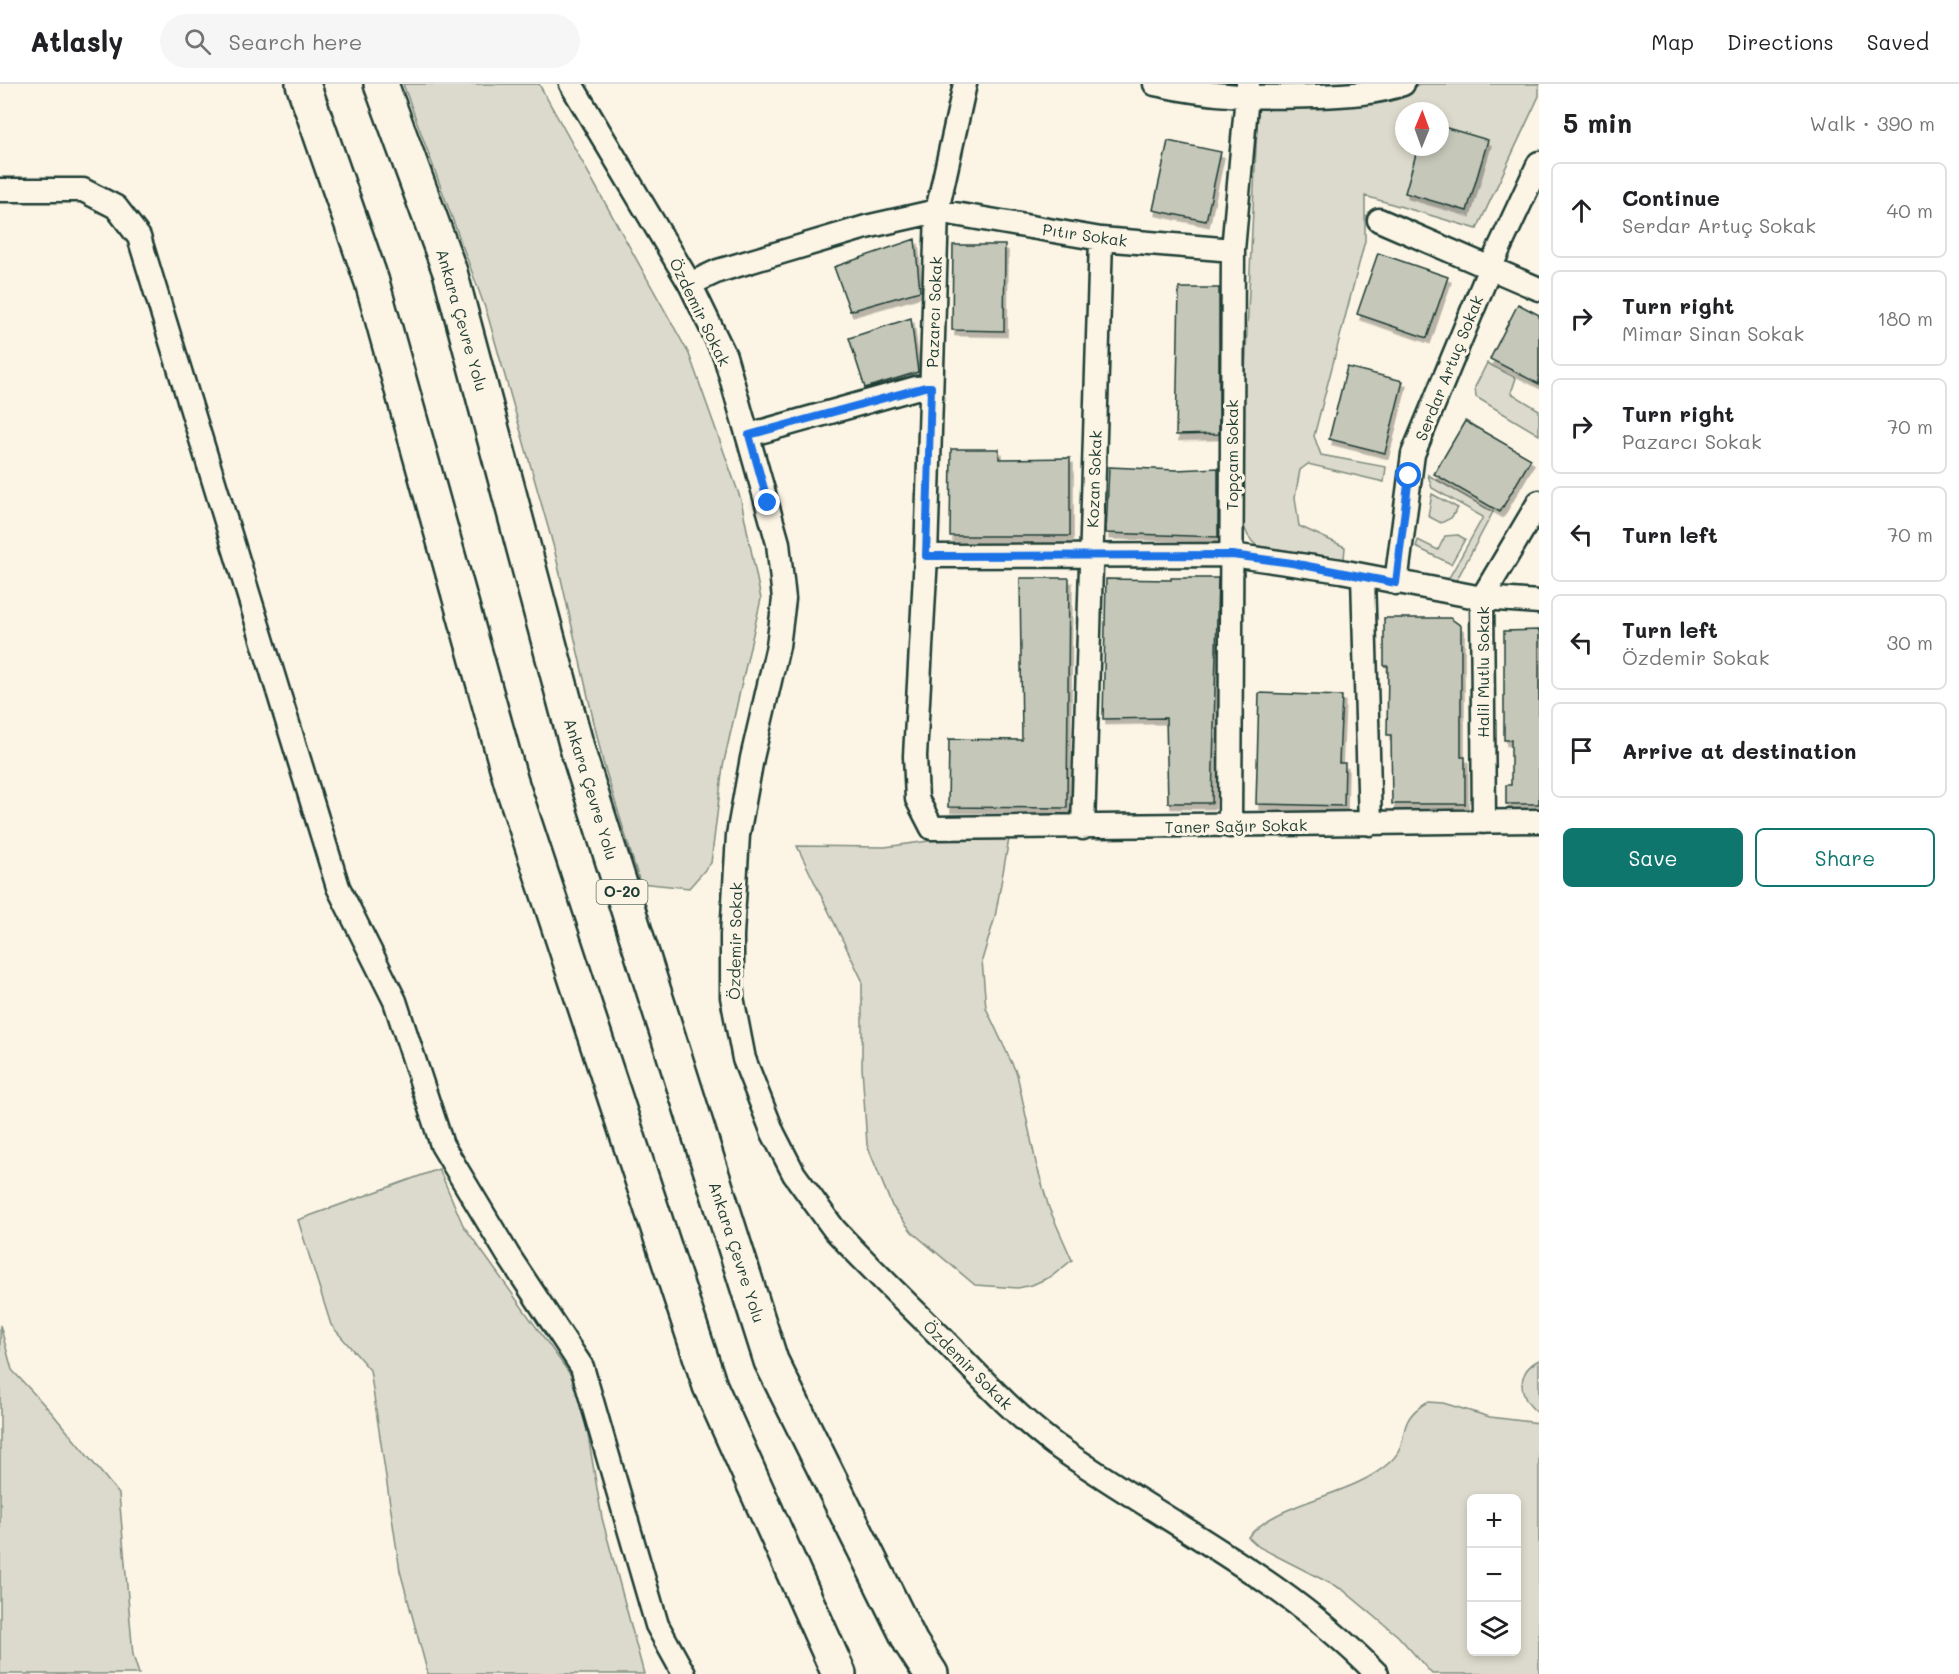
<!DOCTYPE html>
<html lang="en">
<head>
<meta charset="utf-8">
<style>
	body { margin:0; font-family:Mali,sans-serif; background:#f6f6f6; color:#202124 }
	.controls { position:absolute; right:18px; bottom:18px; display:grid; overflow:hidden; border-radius:9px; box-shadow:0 3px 9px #0003 }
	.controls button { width:54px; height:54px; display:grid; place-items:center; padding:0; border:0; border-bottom:2px solid #e0e0e0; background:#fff; color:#202124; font:30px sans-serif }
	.compass { position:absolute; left:1395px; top:18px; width:54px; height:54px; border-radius:50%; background:#fff; box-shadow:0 3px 9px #0003; rotate:1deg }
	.stop { position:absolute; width:18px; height:18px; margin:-14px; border:4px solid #1a73e8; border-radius:50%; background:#fff }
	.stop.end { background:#1a73e8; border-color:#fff; box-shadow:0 2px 6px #0008 }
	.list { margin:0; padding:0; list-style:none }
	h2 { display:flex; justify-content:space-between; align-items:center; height:78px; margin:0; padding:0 24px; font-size:26px }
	h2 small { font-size:20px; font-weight:400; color:#757577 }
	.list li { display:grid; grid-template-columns:39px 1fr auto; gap:18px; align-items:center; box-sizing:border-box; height:96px; margin:0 12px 12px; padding:0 12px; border:2px solid #e0e0e0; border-radius:9px }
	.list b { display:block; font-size:22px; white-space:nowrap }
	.list p { margin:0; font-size:20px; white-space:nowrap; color:#757577 }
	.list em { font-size:20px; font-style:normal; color:#757577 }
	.actions { display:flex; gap:12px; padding:18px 24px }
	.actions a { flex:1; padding:14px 0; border:2px solid #0f766e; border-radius:9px; text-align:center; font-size:21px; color:#0f766e }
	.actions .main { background:#0f766e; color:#fff }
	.icon { flex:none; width:33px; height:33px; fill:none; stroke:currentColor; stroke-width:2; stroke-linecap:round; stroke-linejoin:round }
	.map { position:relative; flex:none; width:1539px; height:1590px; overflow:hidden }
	header { display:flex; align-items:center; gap:36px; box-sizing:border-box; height:84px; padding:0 30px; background:#fff; border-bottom:2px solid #e0e0e0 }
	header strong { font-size:28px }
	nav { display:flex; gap:33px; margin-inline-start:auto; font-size:21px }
	.search { width:420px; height:54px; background:#f6f6f6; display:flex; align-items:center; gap:15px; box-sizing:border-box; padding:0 21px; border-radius:33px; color:#757577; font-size:22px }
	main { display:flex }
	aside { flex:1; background:#fff }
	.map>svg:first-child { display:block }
	.green { fill:#dcdacc; stroke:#7e8c80; stroke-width:1.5; fill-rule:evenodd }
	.building { fill:#c5c7b9; stroke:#1f3d34; stroke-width:1.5; filter:url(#shadow) }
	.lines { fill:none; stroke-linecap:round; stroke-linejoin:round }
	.minor-casing { stroke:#1f3d34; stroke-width:27 }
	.highway-casing { stroke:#1f3d34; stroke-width:38 }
	.minor { stroke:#fcf5e5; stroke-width:22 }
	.highway { stroke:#fcf5e5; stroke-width:33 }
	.route { stroke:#1a73e8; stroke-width:8 }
	.labels { text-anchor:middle; stroke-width:6; stroke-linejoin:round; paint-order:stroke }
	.shield { fill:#fcf5e5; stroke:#617469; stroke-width:1.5 }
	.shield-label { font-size:15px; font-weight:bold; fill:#1f3d34 }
	.street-label { font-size:16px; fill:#1f3d34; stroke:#fcf5e5 }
</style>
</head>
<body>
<header>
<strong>Atlasly</strong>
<div class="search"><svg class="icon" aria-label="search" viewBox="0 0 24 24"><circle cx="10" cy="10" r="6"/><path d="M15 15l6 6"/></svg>Search here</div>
<nav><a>Map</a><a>Directions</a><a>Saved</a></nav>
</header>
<main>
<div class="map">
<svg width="1539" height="1590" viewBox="0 0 1539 1590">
	<defs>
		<filter id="shadow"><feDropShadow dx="3" dy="5.5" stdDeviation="0" flood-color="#0004"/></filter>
	</defs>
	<rect width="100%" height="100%" fill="#fcf5e5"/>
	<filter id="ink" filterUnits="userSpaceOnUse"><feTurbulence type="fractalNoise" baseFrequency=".0167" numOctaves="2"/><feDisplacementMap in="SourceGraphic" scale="12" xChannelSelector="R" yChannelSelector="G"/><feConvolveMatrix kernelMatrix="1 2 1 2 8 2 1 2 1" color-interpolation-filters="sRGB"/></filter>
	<g filter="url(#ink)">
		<path class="green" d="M403 0H539L689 270 741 416 761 515 723 682 711 779 689 804 640 799 603 678 554 464 487 229Z
			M1420 0H1539V12L1477 145 1365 112V157L1314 352 1321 371 1386 383 1384 398 1308 380 1300 386 1295 413 1299 442 1345 463 1344 475 1257 462C1237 447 1241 413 1240 391L1258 23 1377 14ZM1404 27H1440V63H1404Z
			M1487 279 1516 294 1511 309 1539 326V351L1476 313 1475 303Z
			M1428 391 1493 428 1456 497 1449 494 1483 433 1432 404Z
			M1432 410 1458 424 1451 434 1441 439 1428 432Z
			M1458 451 1465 455 1451 480 1416 463 1418 456 1438 466 1445 452Z
			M965 752 1009 755 995 833 982 876 986 924 1017 990 1036 1079 1049 1124 1072 1176 1052 1192 1032 1201 1018 1204 975 1201 912 1148 892 1122 867 1061 862 983V896L797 762 885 763Z
			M439 1085 463 1141 580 1304 602 1434 644 1590H428L400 1487 370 1286 331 1241 298 1136Z
			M0 1241 12 1286 52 1329 119 1410 133 1571 139 1590H0Z
			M1539 1276V1330C1519 1315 1514 1289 1539 1276Z
			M1427 1318 1443 1319 1490 1333 1539 1339V1590H1432L1398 1552 1343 1506 1259 1463 1248 1453C1280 1415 1351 1414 1390 1378 1413 1357 1392 1339 1427 1318ZM1472 1414H1516V1568H1472Z"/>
		<path class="building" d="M1440 42 1488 56 1467 127 1405 109 1418 63H1440Z
			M1168 57 1221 68 1206 137 1153 126Z
			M915 155 920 207 850 227 834 183Z
			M953 161H1005L1004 247 952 246Z
			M1378 169 1448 193 1427 254 1357 230Z
			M1179 204H1219V350L1176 351Z
			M1518 220 1539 231V300L1490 275Z
			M911 234 918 288 865 304 849 254Z
			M1347 283 1403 297 1385 369 1329 355Z
			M1465 337 1531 375 1500 428 1434 390Z
			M951 365H999V375L1070 374V452H950Z
			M1109 383 1176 386 1218 384V453L1106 449Z
			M1020 494H1069L1067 724 948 723 949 655 1022 656Z
			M1171 494H1218L1212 719H1168L1166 634 1103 635 1106 495 1171 496Z
			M1384 534H1450L1461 542V673H1465V720H1392L1391 651H1387L1388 582H1384Z
			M1539 546V720H1506V701H1511V656H1504V547Z
			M1259 609 1342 612 1339 679H1345L1344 722 1256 720Z"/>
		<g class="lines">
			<g class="minor-casing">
				<path id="minor" d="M571 0 690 200 725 272 778 459 784 515 778 562 752 674 738 751 732 851V913L744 975 773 1049 794 1090 834 1145C870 1184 909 1221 946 1258 981 1294 1015 1331 1055 1361 1163 1437 1284 1494 1377 1590
					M965 0 937 127 926 472 915 672 917 715 932 744 1539 737
					M1155 0C1215 13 1256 14 1316 12 1344 11 1375 10 1403 0
					M0 106H83L116 123 139 153 338 803 395 917 442 1061 508 1171 582 1283 657 1541 684 1590
					M1379 136 1539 205
					M690 200 718 187 866 143 937 127 1101 155 1233 166
					M749 351 916 304 931 303
					M926 472 1232 471 1341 487 1482 514 1539 518
					M1363 492 1370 740
					M1396 499 1413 370 1490 184 1539 79
					M1484 738 1482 514 1539 418
					M1230 742 1233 166 1248 0
					M1083 744 1101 155"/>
			</g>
			<g class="highway-casing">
				<path id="highway" d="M303 0 372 198 511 698 710 1302 839 1590
					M381 0 450 188 579 671 771 1277 911 1559 931 1590"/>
			</g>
			<use href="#minor" class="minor"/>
			<use href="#highway" class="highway"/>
		</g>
	</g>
	<g class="lines" filter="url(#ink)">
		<path class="route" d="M768 419 749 351 925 303H931L926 472 1232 471 1292 479 1396 499 1409 392"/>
	</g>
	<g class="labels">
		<rect class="shield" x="596.5" y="796" width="51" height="24" rx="4.5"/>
		<g class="shield-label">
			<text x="622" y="813">O-20</text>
		</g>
		<g class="street-label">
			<text transform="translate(1085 151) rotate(8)" y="6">Pıtır Sokak</text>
			<text transform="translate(700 228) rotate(64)" y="6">Özdemir Sokak</text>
			<text transform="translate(934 228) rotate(-88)" y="6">Pazarcı Sokak</text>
			<text transform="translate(462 236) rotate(74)" y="6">Ankara Çevre Yolu</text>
			<text transform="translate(1449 284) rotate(-68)" y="6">Serdar Artuç Sokak</text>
			<text transform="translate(1232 371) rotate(-90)" y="6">Topçam Sokak</text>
			<text transform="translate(1094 395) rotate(-88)" y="6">Kozan Sokak</text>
			<text transform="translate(1483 588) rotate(-90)" y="6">Halil Mutlu Sokak</text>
			<text transform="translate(591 705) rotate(73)" y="6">Ankara Çevre Yolu</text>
			<text transform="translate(1236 742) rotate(-1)" y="6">Taner Sağır Sokak</text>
			<text transform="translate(735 857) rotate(-89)" y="6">Özdemir Sokak</text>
			<text transform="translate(737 1168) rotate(72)" y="6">Ankara Çevre Yolu</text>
			<text transform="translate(968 1281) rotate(45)" y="6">Özdemir Sokak</text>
		</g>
	</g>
</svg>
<div class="controls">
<button>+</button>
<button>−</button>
<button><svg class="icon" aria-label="layers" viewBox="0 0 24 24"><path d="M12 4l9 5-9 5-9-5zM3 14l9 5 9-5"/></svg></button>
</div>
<svg class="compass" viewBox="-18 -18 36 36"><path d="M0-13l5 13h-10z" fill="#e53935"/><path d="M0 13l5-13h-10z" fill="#757577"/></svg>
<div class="stop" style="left:1409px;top:392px"></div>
<div class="stop end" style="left:768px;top:419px"></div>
</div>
<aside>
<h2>5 min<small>Walk · 390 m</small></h2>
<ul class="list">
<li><svg class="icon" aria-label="ahead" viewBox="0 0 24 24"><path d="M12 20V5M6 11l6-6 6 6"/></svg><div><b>Continue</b><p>Serdar Artuç Sokak</p></div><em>40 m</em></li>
<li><svg class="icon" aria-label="right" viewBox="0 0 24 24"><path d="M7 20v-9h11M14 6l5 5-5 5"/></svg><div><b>Turn right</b><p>Mimar Sinan Sokak</p></div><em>180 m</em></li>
<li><svg class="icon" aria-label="right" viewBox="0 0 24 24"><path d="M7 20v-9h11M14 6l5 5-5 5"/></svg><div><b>Turn right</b><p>Pazarcı Sokak</p></div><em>70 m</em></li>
<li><svg class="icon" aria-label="left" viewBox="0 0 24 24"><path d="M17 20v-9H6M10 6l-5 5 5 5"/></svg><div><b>Turn left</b></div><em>70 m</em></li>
<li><svg class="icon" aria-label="left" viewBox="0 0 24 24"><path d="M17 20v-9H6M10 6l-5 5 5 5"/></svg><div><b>Turn left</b><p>Özdemir Sokak</p></div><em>30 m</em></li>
<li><svg class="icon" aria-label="arrive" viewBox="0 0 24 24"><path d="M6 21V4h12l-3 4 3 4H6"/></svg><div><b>Arrive at destination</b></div></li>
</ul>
<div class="actions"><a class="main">Save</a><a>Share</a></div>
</aside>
</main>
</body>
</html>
